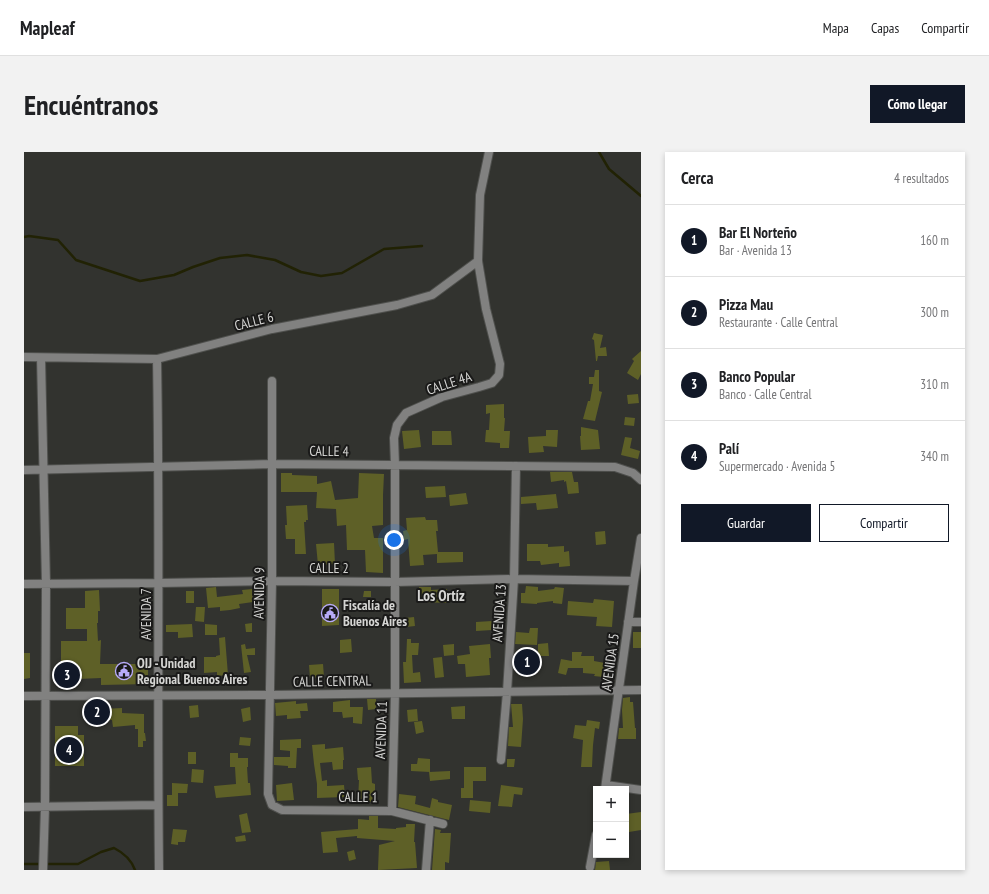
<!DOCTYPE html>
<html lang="es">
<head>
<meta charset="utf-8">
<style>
	body { margin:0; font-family:"PT Sans Narrow",sans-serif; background:#f2f2f2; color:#202124 }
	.controls { position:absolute; right:12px; bottom:12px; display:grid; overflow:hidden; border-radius:0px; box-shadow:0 2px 6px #0003 }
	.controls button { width:36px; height:36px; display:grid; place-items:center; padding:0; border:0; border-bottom:1px solid #e0e0e0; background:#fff; color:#202124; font:20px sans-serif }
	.you { position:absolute; left:370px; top:388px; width:14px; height:14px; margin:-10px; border:3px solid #fff; border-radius:50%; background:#1a73e8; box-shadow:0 0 0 6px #1a73e833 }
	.badge { display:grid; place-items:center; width:26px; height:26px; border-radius:50%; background:#111827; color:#fff; font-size:13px; font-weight:700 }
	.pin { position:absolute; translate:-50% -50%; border:2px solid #fff; box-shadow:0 1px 4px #0006 }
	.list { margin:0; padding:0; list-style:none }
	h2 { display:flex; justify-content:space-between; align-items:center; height:52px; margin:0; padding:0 16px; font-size:17px }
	h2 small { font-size:13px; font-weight:400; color:#757577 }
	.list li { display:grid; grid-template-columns:26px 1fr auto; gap:12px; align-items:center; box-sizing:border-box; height:72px; padding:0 16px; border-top:1px solid #e0e0e0 }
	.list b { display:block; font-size:15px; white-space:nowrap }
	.list p { margin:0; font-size:13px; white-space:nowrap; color:#757577 }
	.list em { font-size:13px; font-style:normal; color:#757577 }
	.actions { display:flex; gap:8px; padding:12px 16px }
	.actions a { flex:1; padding:9px 0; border:1px solid #111827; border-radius:0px; text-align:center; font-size:14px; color:#111827 }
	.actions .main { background:#111827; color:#fff }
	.map { position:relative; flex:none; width:617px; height:718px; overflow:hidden; border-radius:0px }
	header { display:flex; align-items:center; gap:24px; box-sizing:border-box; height:56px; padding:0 20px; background:#fff; border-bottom:1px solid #e0e0e0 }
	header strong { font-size:19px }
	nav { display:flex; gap:22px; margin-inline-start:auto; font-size:14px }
	.intro { display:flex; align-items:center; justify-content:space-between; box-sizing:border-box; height:96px; padding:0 24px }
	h1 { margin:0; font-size:28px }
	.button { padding:10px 18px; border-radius:0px; background:#111827; color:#fff; font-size:14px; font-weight:700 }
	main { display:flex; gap:24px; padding:0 24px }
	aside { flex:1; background:#fff; border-radius:0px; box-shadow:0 2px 6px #0003 }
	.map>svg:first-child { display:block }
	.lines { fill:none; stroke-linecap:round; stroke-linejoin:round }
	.stream { stroke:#212204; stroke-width:2.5 }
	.building { fill:#5e6027 }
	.minor-casing { stroke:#4f504d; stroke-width:10 }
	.minor { stroke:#818180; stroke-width:8 }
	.labels { text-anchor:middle; stroke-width:4; stroke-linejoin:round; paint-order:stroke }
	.street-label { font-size:14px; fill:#d5d5d3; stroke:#1a1a19 }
	.poi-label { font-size:14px; font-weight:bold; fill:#d5d5d3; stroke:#1a1a19; text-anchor:start }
	.neighbourhood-label { font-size:15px; font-weight:bold; fill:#d5d5d3; stroke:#1a1a19 }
</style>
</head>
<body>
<header>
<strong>Mapleaf</strong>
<nav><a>Mapa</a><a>Capas</a><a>Compartir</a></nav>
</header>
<div class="intro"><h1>Encuéntranos</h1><a class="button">Cómo llegar</a></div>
<main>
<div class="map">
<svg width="617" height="718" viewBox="0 0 617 718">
	<rect width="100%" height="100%" fill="#32332f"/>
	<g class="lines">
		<path class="stream" d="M575 0 585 17 617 44
			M0 85 5 84 34 88 52 108 116 129 150 123 169 115 196 106 223 103 251 108 277 120 297 124 318 121 360 97 398 94
			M0 712H54L77 700 90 696C100 701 107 707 111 718"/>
	</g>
	<path class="building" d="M570 181 579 183 576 196 582 195 583 204H574L573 209H572L570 188 568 187Z
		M617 199V222L614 228 603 221 610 209 608 207Z
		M571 218H575V239L578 240 571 269 559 267 564 249H566L569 232H565V225H570Z
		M614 242 615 251 604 252 603 243Z
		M480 252V266H481L480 279H486L485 296H476V291L461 290 462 278H465L466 261 462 262V253Z
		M601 265 611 266 610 274 600 273Z
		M557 275 574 278 576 297 557 298 556 284H557Z
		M395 278 397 295 380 297 378 279Z
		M522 278H534L533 295 519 294 520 300 505 301 504 285 522 284Z
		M408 279H427L428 293H408Z
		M601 285 608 286 606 296 616 299 614 307 597 303Z
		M526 320H548L550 330H554L555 341 544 342 542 329 540 330V328L527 330Z
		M257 321H268V323L293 324V332L307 329 311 348 334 346 335 321 360 322 359 343V373L348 374 350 386H359V421L342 420 341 398H323L322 373 313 374 312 357 292 356 293 340H257Z
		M421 334 422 345 402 346 401 335Z
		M442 341 444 352 426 354 425 343Z
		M532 342 534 356 513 358 512 351 497 352V345Z
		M283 353 284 368H282V370H280L282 402H271V387H262L261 373H263L262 354Z
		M401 365 402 368H413L414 379H412L414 400H439V410L413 411V402L399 403 400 413 386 414 384 387 380 388 379 379 383 378 382 366Z
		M581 379 582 392 572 393 571 380Z
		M310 391 311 412 294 413 292 392Z
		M503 392H524V395L540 394V400L545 399 546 414 535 415V411L517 413 516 409H503Z
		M502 434 514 435V439L530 437 531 435 540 436 538 452 529 451V449L513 451V452L497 451V441H501Z
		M192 435 193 445 219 442 218 438 228 437 229 450 215 452 216 456 206 458 196 459V455L184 456 182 436Z
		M395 435H407V438L423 437V451L399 450V445H395Z
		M298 437H315V473L298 474Z
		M75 438 76 459H74V471H73L74 489 77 488 76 512H124V532L77 533V526L54 527 53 532H44L33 523V514H37V489H63V477H42V456H61V439Z
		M162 439H170V451H162Z
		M340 439H347V445H339Z
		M570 447 590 449 588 475 572 474 573 465 543 463 544 449 569 451Z
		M172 455H181L180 470 171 469Z
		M390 465 391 474 382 475 381 466Z
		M468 469V478L452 479V470Z
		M228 471V480H222L221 472Z
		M168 472 169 485 154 486V480H142V473Z
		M181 472 193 473V483H181Z
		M506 476H514L513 493 491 492 492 480 505 481Z
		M609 480H617V496H609Z
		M201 485 204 523 193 524V520L180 521V505H192V504L196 503 195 486Z
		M327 487 328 500 316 501V488Z
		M383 487H387V491H395L394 503H388L389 521 396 520 397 530 380 531 379 510H382Z
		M524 491 525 504H514V492Z
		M221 492 222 497 231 496V503H223L227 520 220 521 217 493Z
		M430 492V503L420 504 419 493Z
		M466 492 467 506H465L466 523 442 525 441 512H434L433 504 446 502 445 494Z
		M548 500H558L557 504H570V509L581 511 579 525 570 524 571 522 559 521V516H544L542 523 534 521 537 507 548 509Z
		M0 501H6V526L0 527Z
		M494 504H512V516H503L502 520H496L494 515Z
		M418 505 420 525 411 526 409 506Z
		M299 512 300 525 286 526 285 513Z
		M606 545V550H609L611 576H612V587H594L595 576H599L598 558 599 546Z
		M343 547H352V557L344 558Z
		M326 548V555H339L338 572 329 571V565L319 566 318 560H309V550Z
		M272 549V552L283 551 284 559H276L277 566 263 567V563L252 564 251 551Z
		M66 552H79V557L98 556V561L120 562V581H121L122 589H119V595H114V577H111V573L89 575 88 568 67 569Z
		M487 552H498L499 567 497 595 484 594 485 575H489Z
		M174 553 175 565 166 566 165 554Z
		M441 554V567H428L427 555Z
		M226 555 227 568 219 570 217 557Z
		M393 557 394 569 384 570 383 558Z
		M563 568 576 570 575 577 571 576 569 593 568 615H557L559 588 549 586 551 573 562 574Z
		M398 569 400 580 392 582 390 570Z
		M31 574H54V583H60V614H31Z
		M216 585 227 586 226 594 215 593Z
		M277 587V596H273L272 616H264V614L250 613V605H266V599L256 598V588Z
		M301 592V597L319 595 320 608H319V617L309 618 308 610 296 611 298 629 303 628V634L320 633 321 645 293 646V632L290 612 288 593Z
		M164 600H172V612H164Z
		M206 601H214V606H224V615H223L224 631H226L227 643 192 646 190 634 212 632 211 615H206Z
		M394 606 406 607V620L387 619V612H393Z
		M483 607H491L490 615H483Z
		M347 615 348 631 351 632V650L334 649 335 628H334L333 616Z
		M440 615H462V629H449V646H437V636H440Z
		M168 617 180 618 179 631 167 630Z
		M426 619V627L406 629 405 620Z
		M148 631 164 632 163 641H154V654H143V643H148Z
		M268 631 270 648 253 649 252 633Z
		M477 633 499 636 498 643 490 642 488 655 474 654Z
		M375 642 392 644 391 652 406 656 408 646 414 648V650L428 653 425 668 374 655Z
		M446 648 467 650 466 661 445 659Z
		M617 660V678L605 680 602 662Z
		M223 661 227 680 218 681 215 663Z
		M345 664H354V676L372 677V676L382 675V672H391L390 690H391L393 716 354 718 355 693 371 689 333 686V684L312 686 314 700 299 701 297 680 334 677V667L345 668Z
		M149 677 163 678 161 690H154V693L147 692Z
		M411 677 417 678 416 681H427L425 711 421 710V718H408Z
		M221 683 222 689 212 690 211 685Z
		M330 698 332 707 325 709 323 700Z
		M585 709 586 718H571L572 710Z"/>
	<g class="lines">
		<g class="minor-casing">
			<path id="minor" d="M0 205 133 207 248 177 373 153 408 143 454 109
				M17 206 22 432 21 655 19 718
				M133 207C136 377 133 548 135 718
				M248 229V429L244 642 248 653 258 658 368 659 419 672
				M0 318 248 312 591 315 609 321 617 328
				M0 432 135 431 248 429 371 430 490 427 610 429
				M604 470H617
				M0 544 246 543 617 538
				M477 608 483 540 490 427 492 314
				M582 633 617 638
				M581 637 610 429 617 386
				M0 655 134 653
				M368 659 371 541V313L370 286 373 273 382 261 418 245 455 235 468 231 475 223 476 212 462 157 454 109 456 43 465 0
				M566 715 572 683
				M402 718 406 668"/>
		</g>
		<use href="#minor" class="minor"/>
	</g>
	<defs>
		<g id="civic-ring" transform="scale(0.9)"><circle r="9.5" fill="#1a1a19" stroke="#b7abf8" stroke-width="1.5"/><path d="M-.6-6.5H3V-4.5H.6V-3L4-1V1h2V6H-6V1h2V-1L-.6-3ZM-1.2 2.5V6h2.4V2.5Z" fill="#b7abf8"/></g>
	</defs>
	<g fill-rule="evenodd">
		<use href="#civic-ring" x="306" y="461"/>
		<use href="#civic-ring" x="100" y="519"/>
	</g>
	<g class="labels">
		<g class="street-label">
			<text transform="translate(230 169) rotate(-14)" y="5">CALLE 6</text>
			<text transform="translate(425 231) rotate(-18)" y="5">CALLE 4A</text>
			<text transform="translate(305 299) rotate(1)" y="5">CALLE 4</text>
			<text x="305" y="421">CALLE 2</text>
			<text transform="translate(235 441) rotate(-89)" y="5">AVENIDA 9</text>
			<text transform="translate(475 461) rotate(-86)" y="5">AVENIDA 13</text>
			<text transform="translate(122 462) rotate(-90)" y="5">AVENIDA 7</text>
			<text transform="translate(586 510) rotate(-82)" y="5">AVENIDA 15</text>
			<text transform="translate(308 529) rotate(-1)" y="5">CALLE CENTRAL</text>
			<text transform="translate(357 578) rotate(-88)" y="5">AVENIDA 11</text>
			<text transform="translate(334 645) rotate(1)" y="5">CALLE 1</text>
		</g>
		<g class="poi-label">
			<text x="319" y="458">Fiscalía de<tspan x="319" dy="16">Buenos Aires</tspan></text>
			<text x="113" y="516">OIJ - Unidad<tspan x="113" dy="16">Regional Buenos Aires</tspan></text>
		</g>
		<g class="neighbourhood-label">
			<text x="417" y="449">Los Ortíz</text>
		</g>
	</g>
</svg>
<div class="controls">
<button>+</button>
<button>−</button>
</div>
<div class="you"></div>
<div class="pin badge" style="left:503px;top:510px">1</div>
<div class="pin badge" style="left:73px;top:560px">2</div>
<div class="pin badge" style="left:43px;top:523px">3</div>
<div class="pin badge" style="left:45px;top:598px">4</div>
</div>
<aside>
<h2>Cerca<small>4 resultados</small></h2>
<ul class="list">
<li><span class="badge">1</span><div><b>Bar El Norteño</b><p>Bar · Avenida 13</p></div><em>160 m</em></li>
<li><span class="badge">2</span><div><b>Pizza Mau</b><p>Restaurante · Calle Central</p></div><em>300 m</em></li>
<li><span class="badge">3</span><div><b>Banco Popular</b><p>Banco · Calle Central</p></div><em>310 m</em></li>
<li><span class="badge">4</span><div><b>Palí</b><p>Supermercado · Avenida 5</p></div><em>340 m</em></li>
</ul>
<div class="actions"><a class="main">Guardar</a><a>Compartir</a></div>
</aside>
</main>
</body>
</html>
